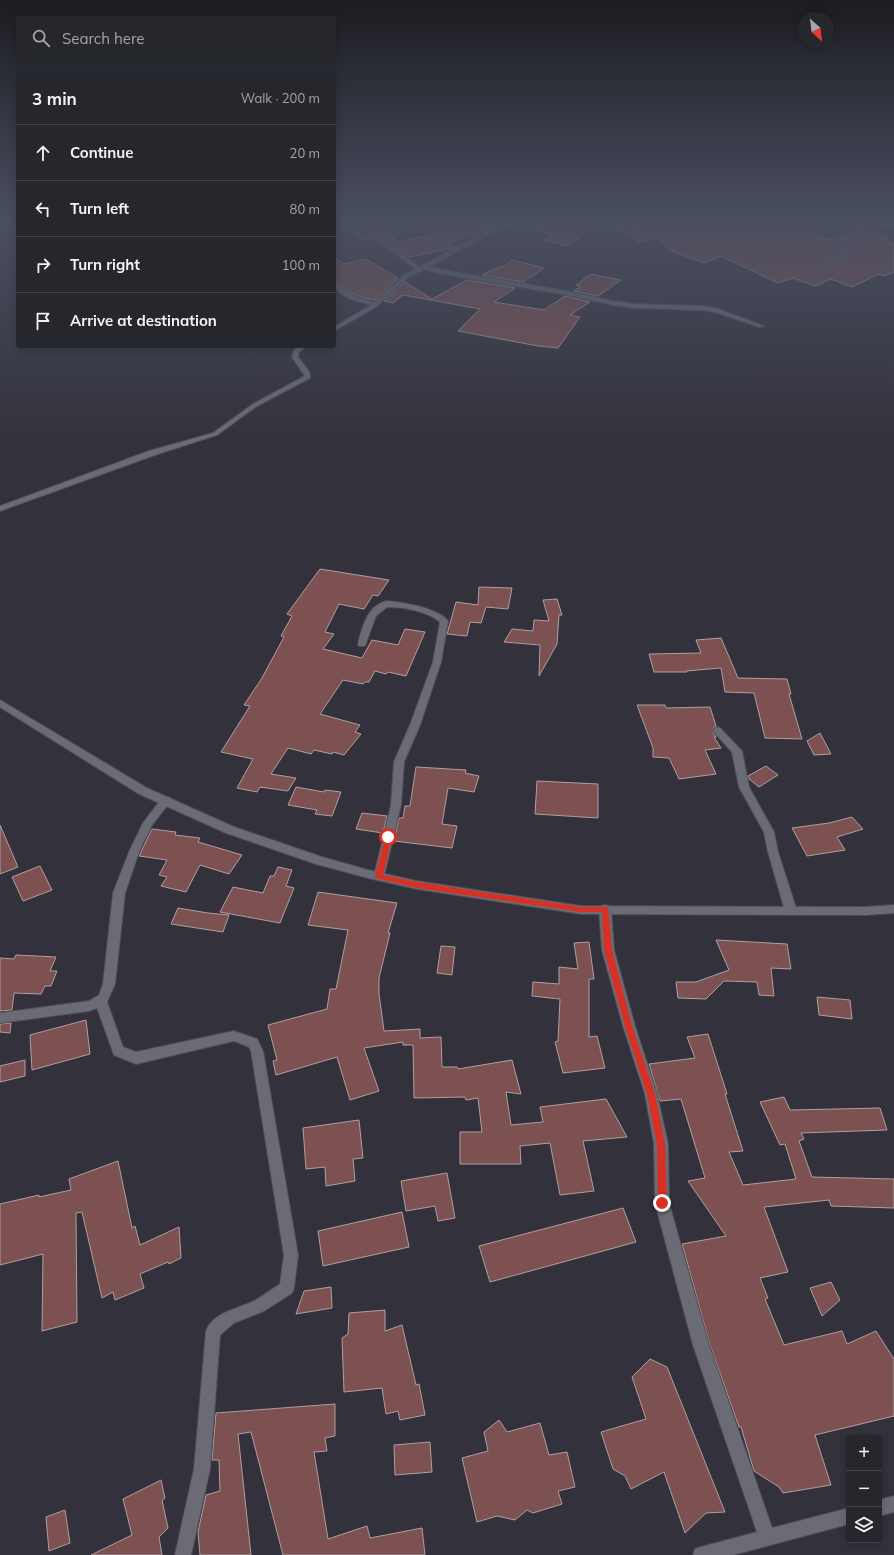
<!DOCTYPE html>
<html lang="en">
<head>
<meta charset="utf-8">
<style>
	body { margin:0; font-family:Mulish,sans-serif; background:#323239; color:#f1f3f6 }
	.controls { position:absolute; right:12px; bottom:12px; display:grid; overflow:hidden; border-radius:4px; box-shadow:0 2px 10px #0003 }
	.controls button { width:36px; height:36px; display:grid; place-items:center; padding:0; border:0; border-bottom:1px solid #424349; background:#26262d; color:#f1f3f6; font:20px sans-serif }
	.compass { position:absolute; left:798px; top:12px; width:36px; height:36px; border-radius:50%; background:#26262d; box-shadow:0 2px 10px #0003; rotate:152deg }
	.stop { position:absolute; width:12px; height:12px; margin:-9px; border:3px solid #d93025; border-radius:50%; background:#fff }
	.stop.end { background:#d93025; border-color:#fff; box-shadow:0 1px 4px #0008 }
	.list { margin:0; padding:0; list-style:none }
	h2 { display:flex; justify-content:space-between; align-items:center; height:52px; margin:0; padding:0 16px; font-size:17px }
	h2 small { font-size:13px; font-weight:400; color:#a4a5aa }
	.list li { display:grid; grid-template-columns:26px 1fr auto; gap:12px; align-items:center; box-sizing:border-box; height:56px; padding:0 16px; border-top:1px solid #424349 }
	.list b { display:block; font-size:15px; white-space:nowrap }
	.list em { font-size:13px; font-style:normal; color:#a4a5aa }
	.icon { flex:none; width:22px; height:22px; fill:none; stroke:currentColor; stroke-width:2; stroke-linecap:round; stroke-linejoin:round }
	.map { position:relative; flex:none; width:894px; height:1555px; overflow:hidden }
	.search { position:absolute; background:#26262d; box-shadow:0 2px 10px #0003; left:16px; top:16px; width:320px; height:44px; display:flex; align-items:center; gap:10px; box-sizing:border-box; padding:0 14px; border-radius:4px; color:#a4a5aa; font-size:15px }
	.panel { position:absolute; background:#26262d; box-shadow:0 2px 10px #0003; left:16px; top:72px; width:320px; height:276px; border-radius:4px }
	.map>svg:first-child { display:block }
	.building { fill:#7d5151; stroke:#aea09f }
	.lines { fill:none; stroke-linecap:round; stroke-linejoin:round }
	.minor-casing { stroke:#4e4e56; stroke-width:2 }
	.tertiary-casing { stroke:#4e4e56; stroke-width:2 }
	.minor { fill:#6b6b75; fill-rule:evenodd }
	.tertiary { fill:#6b6b75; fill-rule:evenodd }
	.route { fill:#d93025 }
</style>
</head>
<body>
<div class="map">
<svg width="894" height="1555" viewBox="0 0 894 1555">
	<rect width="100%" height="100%" fill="#33323c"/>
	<path class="building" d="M357 222H376L398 242 433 234 428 229 469 222H499V225L446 244 454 247 452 248 409 257 380 235H370Z
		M525 222H601L567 246 544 240 554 235 524 227Z
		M738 222H774L779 226 785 225 799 232 800 226 831 240 844 235V248L827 259 826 262 828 263 840 260 851 251 852 237 865 228 890 237 881 240 894 244V272L884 276 879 274 852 287 831 279 815 286 793 278 778 283 721 256 704 263 672 251 658 238 639 242 615 228 639 224 653 233Z
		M334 257 344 264 366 259 398 278 375 300 364 298 347 292 334 279Z
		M512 260 544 268 523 282 482 275 501 266 503 267Z
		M591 274 621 280 598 296 574 291 581 286 576 285Z
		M467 280 515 288 494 302 544 310 565 296 590 302 570 315 580 317 558 348 538 346 458 331 480 309 403 295 393 303 384 301 405 282 432 299Z
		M320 569 389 580 378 596 373 595 364 609 339 604 325 632 334 634 323 649 362 658 372 640 398 645 405 629 425 632 406 676 388 672 386 674 375 671 369 682H365L363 684 343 680 320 714 360 725 355 732 361 734 344 755 333 752 332 754 314 750 311 754 288 748 271 774 296 778 288 791 260 787 257 792 237 788 253 759 221 752 250 706 244 705 262 678 284 637 281 636 292 616 287 614Z
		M479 587 512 588 508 609 486 607 481 623 470 622 467 636 447 634 456 602 478 605Z
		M557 599 562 615H559L557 644 539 676 540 645 504 642 512 629 533 631 534 620 549 621 543 600Z
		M721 638 738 678 787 679 791 694H789L802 739 765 738 754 693 725 692 721 668 686 671 687 672H654L649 654 701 653 696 640Z
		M637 705H665L666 708 710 707 716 726 711 730 716 737H714L721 748 705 750 716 774 679 779 669 758 653 757V748Z
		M820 733 831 754 814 755 807 741Z
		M766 766 778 775 759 787 749 779 748 776Z
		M416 767 466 770 465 773 479 776 474 792 448 788 442 824 457 826 452 848 394 841 399 818H403L405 806H410Z
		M537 781 598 784V818L535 814Z
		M296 787 324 792 325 790 341 792 332 816 315 814 317 810 288 805Z
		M362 813 387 816 383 833 356 829Z
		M852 817 863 829 837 837 845 850 807 856 792 828 829 823Z
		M0 825 18 867 0 874Z
		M152 829 176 832 175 835 200 838 198 842 242 855 229 874 200 865 186 892 161 886 167 877 159 875 167 860 139 856Z
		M40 866 52 890 23 901 12 877Z
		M278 867 292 870 286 886 294 888 280 923 220 912 233 887 263 893 270 876H274Z
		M318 892 397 903 388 933H390L379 978V994L384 1031 420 1029V1038L441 1037 442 1067H457L458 1069 512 1060 521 1094 506 1092 511 1125 543 1122 540 1107 606 1099 627 1137 583 1141 594 1191 560 1195 550 1143 520 1146 521 1164H460V1132H482L478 1098 466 1100 465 1097 414 1098 413 1045H403V1042L364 1048 379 1091 350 1100 337 1057 276 1075 273 1061 277 1060 268 1025 327 1009 330 989H336L348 930 308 925Z
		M178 908 208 913 229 915 223 932 171 924Z
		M716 940 787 944 791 969 771 968 774 996 759 995 757 982 724 981 706 999 678 998 676 982H696L729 970Z
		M589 942 594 979H589V1037L597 1036 605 1068 563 1073 555 1042 558 1041 560 999 532 996 533 982 559 984V967L578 969 574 943Z
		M441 946 455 947 452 975 437 973Z
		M16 955 56 957 50 971H57L51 986H45L41 994 14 993 12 1010 0 1011V958L14 959Z
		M817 997 850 1000 852 1019 819 1015Z
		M86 1020 90 1054 32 1070 30 1035Z
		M11 1023 10 1033 0 1032V1024Z
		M708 1034 727 1094H725L743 1151 729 1152 743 1185 796 1179 785 1144 780 1145 760 1102 784 1097 790 1110 880 1108 887 1130 801 1133 804 1139 799 1141 812 1177 894 1179V1208L831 1206 829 1200 764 1207 788 1272 760 1278 768 1298 765 1299 784 1345 842 1331 847 1344 876 1331 894 1359V1416L815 1435 831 1485 783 1493 779 1487 754 1471 741 1427H739L710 1345 682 1244 726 1236 688 1181 705 1178 681 1099 660 1101 649 1064 695 1058 687 1037Z
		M25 1060V1076L0 1082V1066Z
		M359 1120 363 1158 353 1159 355 1181 326 1186 325 1167 306 1169 303 1128Z
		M118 1161 132 1228 135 1226 140 1245 179 1227 181 1258 169 1264 168 1262 140 1274 144 1288 115 1300 113 1292 102 1298 82 1212 76 1213 77 1322 42 1331 43 1254 0 1265V1204L39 1195V1197L71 1190 69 1179Z
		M447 1173 455 1218 438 1221 435 1206 406 1211 401 1181Z
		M623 1208 636 1242 490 1282 479 1246Z
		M402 1212 409 1247 323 1266 318 1231Z
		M831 1282 840 1300 822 1316 810 1288Z
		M331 1287 332 1308 296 1314 304 1291Z
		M385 1310V1331L402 1325 416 1385 419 1384 425 1415 400 1420 398 1411 386 1414 382 1388 344 1392 342 1338 348 1334 349 1313Z
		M650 1359 667 1367 725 1512 706 1513 685 1533 664 1472 631 1489 625 1476 613 1469 601 1432 646 1419 632 1377Z
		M335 1404V1436L325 1438 327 1451 314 1452 328 1539 367 1526 370 1538 422 1528 425 1555H283L251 1432 238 1434 251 1555H200L198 1532 206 1495 220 1491 219 1460H212L216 1413Z
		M499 1420 507 1432 540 1423 549 1455 567 1452 575 1487 558 1491 562 1504 533 1513 527 1510 515 1520 497 1516 477 1522 462 1458 488 1451 484 1432Z
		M430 1442 432 1472 395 1475 394 1445Z
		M161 1480 165 1498 162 1500 168 1528 159 1537 162 1555H91L132 1535 123 1499Z
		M65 1510 70 1543 49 1551 46 1517Z"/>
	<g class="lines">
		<g class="minor-casing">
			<path id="minor" d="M510 222H518L491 233 429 267 443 270 567 291 613 301 635 304 702 306 716 308 764 326 759 327 715 312 702 310 635 308 613 305 567 295 442 274 424 269 407 278 376 307 334 331V327L371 305C358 301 334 297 334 280L346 293 374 303 403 276 415 269 376 239 360 240 352 231 334 227V223L356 229 363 237 379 236 419 267 487 231Z
				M864 222H870L851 236 850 250C844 256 836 262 828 262V260L841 253 845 249 846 234Z
				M873 222H882L894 225V229Z
				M300 346H307L299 352 298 357 310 373V378L257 406 217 435 155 455 0 511V506L149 451 213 433 253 404 305 376 292 357 294 350Z
				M386 601C402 602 438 608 448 621L441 662 420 725 404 762 401 805 384 876 383 879 379 880 375 879 374 876 391 805 394 762 410 725 433 662 440 622C427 611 404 607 387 607L376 616 365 646H359L358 644C362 628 367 606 386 601Z
				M717 727 720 728 742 751 749 787 774 832 778 852 797 911 795 914 791 915 787 914 785 911 768 852 764 832 739 787 732 752 712 730Z
				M166 797 170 798 171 801 152 825 139 852 125 893 115 984 107 1002 123 1047 136 1052 234 1031 257 1039 263 1051 298 1255 294 1288 292 1293 264 1311 234 1323 220 1335 210 1469 191 1555H175L194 1469 206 1331C213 1312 238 1309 254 1301 263 1296 272 1289 280 1284L284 1255 251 1051 249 1047 234 1041 136 1064 114 1055 97 1008 89 1011 0 1023V1013L89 1001 99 995 103 984 113 893 129 852 143 823 162 798Z
				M605 905 609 906 611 909 614 950 635 1026 657 1094 668 1144 669 1203 709 1345 772 1528 849 1508V1524L733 1555H693L695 1549 701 1547 757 1532 693 1345 655 1203 654 1144 645 1094 623 1026 602 950 599 909 601 906Z
				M894 1496V1512L879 1516V1500Z"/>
		</g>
		<g class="tertiary-casing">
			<path id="tertiary" d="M0 700 147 788 234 827 322 857 368 870 417 881 581 906 866 907 894 905V913L866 915 581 914 417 889 368 878 316 864 226 833 139 794 0 707Z"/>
		</g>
		<use href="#minor" class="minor"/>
		<use href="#tertiary" class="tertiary"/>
	</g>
	<linearGradient id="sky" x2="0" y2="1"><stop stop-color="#1c1c21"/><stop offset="0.5" stop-color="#4a4f61"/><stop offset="1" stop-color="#4a4f61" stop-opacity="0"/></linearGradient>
	<rect width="894" height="440" fill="url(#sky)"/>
	<path class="route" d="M386 835H391L392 837 383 875 417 882 581 907H608L612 950 632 1026 655 1094 665 1144 667 1203 666 1206 662 1207 659 1206 658 1203 657 1144 647 1094 625 1026 604 950 602 912H581L417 888 376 878 375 876Z"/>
</svg>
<div class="controls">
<button>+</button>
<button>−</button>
<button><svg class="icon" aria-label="layers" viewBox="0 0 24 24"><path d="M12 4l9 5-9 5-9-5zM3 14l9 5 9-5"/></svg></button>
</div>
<svg class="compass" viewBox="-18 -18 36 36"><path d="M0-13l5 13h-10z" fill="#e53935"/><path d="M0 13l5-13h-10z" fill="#a4a5aa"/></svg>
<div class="stop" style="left:388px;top:837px"></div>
<div class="stop end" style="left:662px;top:1203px"></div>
<div class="search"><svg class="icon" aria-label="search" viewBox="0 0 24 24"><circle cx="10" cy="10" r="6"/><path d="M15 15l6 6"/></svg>Search here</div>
<section class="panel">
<h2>3 min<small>Walk · 200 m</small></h2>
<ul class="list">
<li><svg class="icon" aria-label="ahead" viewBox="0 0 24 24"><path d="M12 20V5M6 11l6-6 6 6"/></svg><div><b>Continue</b></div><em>20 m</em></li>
<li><svg class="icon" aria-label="left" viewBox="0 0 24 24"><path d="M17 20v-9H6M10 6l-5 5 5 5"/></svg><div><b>Turn left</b></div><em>80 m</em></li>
<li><svg class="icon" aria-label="right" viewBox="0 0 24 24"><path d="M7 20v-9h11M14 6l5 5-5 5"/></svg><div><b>Turn right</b></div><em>100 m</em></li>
<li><svg class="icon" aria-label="arrive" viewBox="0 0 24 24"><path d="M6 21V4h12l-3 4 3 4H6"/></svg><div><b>Arrive at destination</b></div></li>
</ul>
</section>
</div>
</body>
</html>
